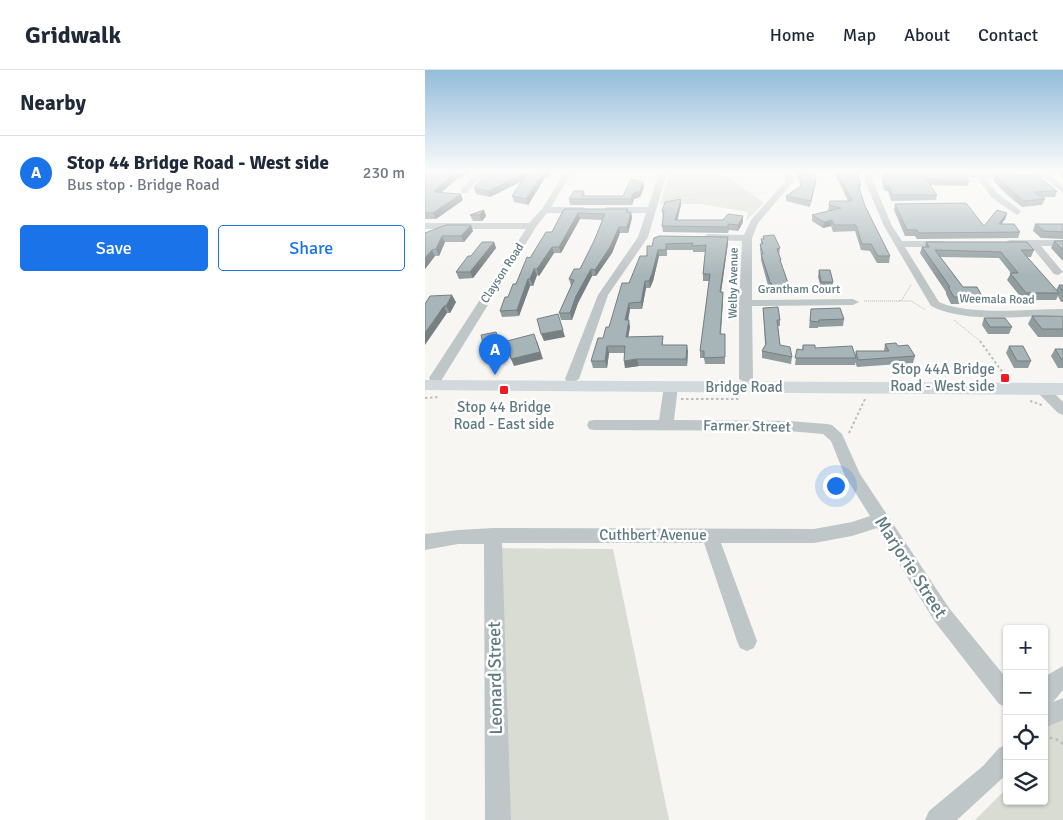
<!DOCTYPE html>
<html lang="en">
<head>
<meta charset="utf-8">
<style>
	body { margin:0; font-family:Signika,sans-serif; background:#f2f2f3; color:#1f2937 }
	.controls { position:absolute; right:15px; bottom:15px; display:grid; overflow:hidden; border-radius:5px; box-shadow:0 1px 4px #0004 }
	.controls button { width:45px; height:45px; display:grid; place-items:center; padding:0; border:0; border-bottom:1px solid #e0e1e3; background:#fff; color:#1f2937; font:25px sans-serif }
	.you { position:absolute; left:410px; top:415px; width:18px; height:18px; margin:-12px; border:4px solid #fff; border-radius:50%; background:#1a73e8; box-shadow:0 0 0 8px #1a73e833 }
	.badge { display:grid; place-items:center; width:32px; height:32px; border-radius:50%; background:#1a73e8; color:#fff; font-size:16px; font-weight:700 }
	.pin { position:absolute; translate:-50% -41px; filter:drop-shadow(0 1px 2px #0008) }
	.pin::after { content:''; position:absolute; top:26px; width:18px; height:15px; background:inherit; clip-path:polygon(0 0,100% 0,50% 100%) }
	.list { margin:0; padding:0; list-style:none }
	h2 { display:flex; justify-content:space-between; align-items:center; height:65px; margin:0; padding:0 20px; font-size:21px }
	h2 small { font-size:16px; font-weight:400; color:#747a83 }
	.list li { display:grid; grid-template-columns:32px 1fr auto; gap:15px; align-items:center; box-sizing:border-box; height:75px; padding:0 20px; border-top:1px solid #e0e1e3 }
	.list b { display:block; font-size:19px; white-space:nowrap }
	.list p { margin:0; font-size:16px; white-space:nowrap; color:#747a83 }
	.list em { font-size:16px; font-style:normal; color:#747a83 }
	.actions { display:flex; gap:10px; padding:15px 20px }
	.actions a { flex:1; padding:11px 0; border:1px solid #1a73e8; border-radius:5px; text-align:center; font-size:18px; color:#1a73e8 }
	.actions .main { background:#1a73e8; color:#fff }
	.icon { flex:none; width:28px; height:28px; fill:none; stroke:currentColor; stroke-width:2; stroke-linecap:round; stroke-linejoin:round }
	.map { position:relative; flex:none; width:638px; height:750px; overflow:hidden }
	header { display:flex; align-items:center; gap:30px; box-sizing:border-box; height:70px; padding:0 25px; background:#fff; border-bottom:1px solid #e0e1e3 }
	header strong { font-size:24px }
	nav { display:flex; gap:28px; margin-inline-start:auto; font-size:18px }
	main { display:flex }
	aside { flex:1; background:#fff }
	.map>svg:first-child { display:block }
	.green { fill:#d8dcd2 }
	.lines { fill:none; stroke-linecap:round; stroke-linejoin:round }
	.path-far2 { stroke:#b9bec0; stroke-width:1; stroke-dasharray:1 1; stroke-linecap:butt }
	.path-far1 { stroke:#b9bec0; stroke-width:2; stroke-dasharray:2.5 2.5; stroke-linecap:butt }
	.path { stroke:#b9bec0; stroke-width:2.5; stroke-dasharray:3 3; stroke-linecap:butt }
	.minor { fill:#bfc6c8; fill-rule:evenodd }
	.major { fill:#d2d9dc; fill-rule:evenodd }
	.wall { fill:#909c9e }
	.shaded-wall { fill:#767f81 }
	.building { fill:#a8b5b8; stroke:#767f81 }
	.poi-dot { fill:#f01a1f; stroke:#fff; stroke-width:2 }
	.labels { text-anchor:middle; stroke-width:5; stroke-linejoin:round; paint-order:stroke }
	.far-street-label { font-size:12px; fill:#607a81; stroke:#fff }
	.poi-label { font-size:15px; fill:#607a81; stroke:#fff; text-anchor:end }
	.street-label { font-size:15px; fill:#607a81; stroke:#fff }
	.near-street-label { font-size:18px; fill:#607a81; stroke:#fff }
</style>
</head>
<body>
<header>
<strong>Gridwalk</strong>
<nav><a>Home</a><a>Map</a><a>About</a><a>Contact</a></nav>
</header>
<main>
<aside>
<h2>Nearby<small></small></h2>
<ul class="list">
<li><span class="badge">A</span><div><b>Stop 44 Bridge Road - West side</b><p>Bus stop · Bridge Road</p></div><em>230 m</em></li>
</ul>
<div class="actions"><a class="main">Save</a><a>Share</a></div>
</aside>
<div class="map">
<svg width="638" height="750" viewBox="0 0 638 750">
	<rect width="100%" height="100%" fill="#f7f6f3"/>
	<path class="green" d="M246 100 281 101 307 110 339 133 321 151 323 142 276 134H235Z
		M68 478 188 479 244 750H74Z
		M638 647V750H550L582 718V731H619V661L622 656Z"/>
	<g class="lines">
		<path class="path-far2" d="M241 130 266 124 343 123
			M486 215 477 230 474 231H486L501 240
			M439 231H474
			M529 250 556 272"/>
		<path class="path-far1" d="M555 271 581 307
			M0 328 15 327
			M256 329H314
			M605 331 617 335
			M424 363 440 329"/>
		<path class="path" d="M619 666 633 670 638 674"/>
		<path class="minor" d="M54 100H62L42 123H36V119Z
			M141 100H148L126 137H159L163 140 159 143H122L111 157 16 311H6L4 308 101 159H0V153H104L117 139Z
			M235 100H243L223 167 183 225 154 309 147 313 142 312 140 309 173 225 213 167 221 143H182L178 140 182 137H223Z
			M360 100H368V112L333 153 327 168V230L428 229 434 232 428 235 327 236 328 309 321 313 314 309V233L317 171 283 170 278 167 283 164 319 165 326 150 360 112Z
			M446 100H453L447 109 467 156 477 171H519L524 174 519 177H480L514 232C544 246 604 239 638 239V245C599 246 542 254 506 236L459 156 439 109Z
			M613 100H621L638 117V123L620 108H560L573 124 595 140 596 142 592 145 567 128 552 108H521L517 106 521 104H616Z
			M585 170H638V176H616L638 202 633 205 629 204 606 176 582 175V171Z
			M246 312 251 313 253 316 249 350 364 351 402 354 407 355 417 364 435 404 524 538 582 609V637L574 634 510 552 452 458 427 466 389 473H296L332 571 329 578 322 581 315 578 312 571 279 473H77L86 750H60L59 474H33L0 480V464L33 460 68 458 389 459 427 452 445 446 420 406 406 371 398 364 364 361 169 360 164 359 162 355 164 351 169 350H234L239 316 241 313Z
			M617 315 622 316 638 332V345L633 343 612 322 610 319 612 316Z
			M638 596V620L628 632 638 628V650L619 658V607Z
			M582 674V704L532 750H500L504 741 558 696 574 678Z"/>
		<path class="major" d="M0 310 638 313V325L0 320Z"/>
	</g>
	<path class="wall" d="M0 100H44L37 108H33L17 122 38 130 11 149H0Z
		M128 100 123 108H120L116 114 103 135 89 132 87 126 97 111 65 127 51 124 49 118Z
		M370 100H387L391 107 385 137 361 131V126L375 116V113Z
		M408 100H432L433 108 436 115 435 120 440 136 465 186 464 193H452L445 181 436 180 430 161 408 162 406 156 398 158 387 151V145L403 141 405 131H423Z
		M459 100 544 111 543 116 505 115 512 125 511 130 466 131 463 121H460L457 114Z
		M481 100H533L531 101V102H496Z
		M561 100H595V102H562Z
		M630 100H638V108Z
		M570 104 632 121 630 127H616L620 129 617 135 597 137 580 123 568 110Z
		M218 112 219 118 215 127 209 129 207 135H145L144 129 159 121 160 126H198Z
		M470 134 559 156 582 143 580 149 576 154 595 162 593 168 492 169 490 166H480L469 140Z
		M256 135 252 150 318 152 313 161 304 160 303 163 238 162 237 156 238 147 237 141Z
		M139 139H203V142H206L207 148 203 163H195L187 183 171 206H167L153 233 147 250H136L134 243 146 216 144 209 155 199 169 171 177 150 155 149 136 183H129L114 206 112 205 108 216H105L94 246 77 247 75 241 83 227 105 188 127 162Z
		M59 140 61 146 57 151H48L45 145Z
		M610 154H638V169L616 168 608 161Z
		M48 161 39 172H20L14 186H10L0 199V163Z
		M338 166 355 178 354 185 356 190V194L362 220 350 224 344 219 336 190V185L335 180V174H336V169H338Z
		M303 167V173L296 222H298V229L296 264H300V294H280L279 288H275V281L284 211H278V204L280 182H268V180H242V186H234L228 211 225 218H221L217 239H205L203 250 205 257 203 267 238 266V275L263 281 262 296H214L200 298 199 283H184L182 298H168L166 291 184 257 204 213 227 176 229 168Z
		M629 171H638V191L626 178Z
		M69 172 71 178 48 208 34 209 31 202 46 186Z
		M501 172 609 180 606 187H601L631 220 634 215H638V232H636L633 226 631 230H598L582 210 586 203 574 188 515 187 538 217 558 228 556 234H526L521 224V222L495 183 497 177H500Z
		M394 200 408 212 407 219 396 218 393 207Z
		M31 232 25 243H22L0 234Z
		M338 238 355 250V256H353L355 275 367 287 366 294 337 288V281L340 275Z
		M386 239 419 249 418 256 393 257V258H384Z
		M607 246H638V267H613L603 254Z
		M559 248 587 257 584 264H563L557 255Z
		M460 274 473 276 490 286 488 293 432 297 430 292V295H370L372 279 377 280 378 275 390 278 430 285 431 281H459Z
		M584 276 606 291 603 298H589L581 283Z
		M630 279H638V298H633L626 286Z"/>
	<path class="shaded-wall" d="M37 100H44L37 108 35 102Z
		M123 100H128L123 108 121 103Z
		M31 102 33 108 11 127 9 122Z
		M103 102 105 107 65 127 63 121Z
		M119 103 120 108 103 135 101 129Z
		M391 107V113L385 137 386 131Z
		M218 112 219 118 215 127 209 129 207 135 206 129 208 123Z
		M36 124 38 130 11 149 8 143Z
		M256 129V135L251 156 250 150Z
		M59 140 61 146 57 151 54 145Z
		M206 142 207 148 203 163 202 157Z
		M153 143 155 149 136 183 134 177Z
		M582 143 580 149 572 160 574 154Z
		M318 146V152L313 161V155Z
		M407 150 406 156 398 158 399 152Z
		M46 155 48 161 39 172 36 166Z
		M194 157 195 163 187 183 171 206 170 200Z
		M17 166 20 172 14 186 11 179Z
		M303 167V173L295 229V222Z
		M69 172 71 178 48 208 45 202Z
		M127 177 129 183 114 206 112 199Z
		M7 180 10 186 0 199V188Z
		M233 180 234 186 228 211 225 218 224 211Z
		M109 199 112 205 108 216 105 209Z
		M166 199 167 206 153 233 147 250 145 243 151 226Z
		M103 209 105 216 94 246 92 240Z
		M220 211 221 218 217 239 216 232Z
		M363 213 362 220 350 224V217Z
		M298 222V229L295 271V264Z
		M27 225 31 232 25 243 21 236Z
		M204 233 205 239 202 257 200 250Z
		M19 236 22 243 0 275V263Z
		M204 250 205 257 202 274 201 267Z
		M138 260 140 267 119 271 116 264Z
		M71 262 74 269 78 285 63 289 60 282Z
		M112 271 118 289 89 296 86 289Z
		M262 275 263 281 262 296 261 289Z
		M182 276 184 283 182 298 180 291Z
		M212 289 214 296 200 298 199 291Z"/>
	<path class="building" d="M0 100H37L35 102H31L9 122 36 124 8 143H0Z
		M64 100H123L121 103H119L114 109 101 129 87 126 103 102 63 121 49 118Z
		M373 100H387L391 107 386 131 361 126 376 116V107Z
		M411 100H432L433 108 436 115H433L440 136 465 186H453L446 174H437L431 155H409L407 150 399 152 387 145 416 138 404 135 405 131H427Z
		M459 100H468L497 104H539L544 111 501 109 512 125H467L464 116H461L458 108Z
		M570 104 612 106 632 121 609 122 620 129 599 131 582 117Z
		M206 109 218 112 215 121 208 123 206 129H144L149 121H159L157 126H198Z
		M256 129 250 150H298L303 144 318 146 313 155 303 154V157L237 156 239 141H237L240 132Z
		M541 133 559 156 572 140 582 143 574 154H589L595 162 494 163 492 160H482L470 134Z
		M139 139H203L201 142H206L202 157H194L185 177 170 200 166 199 151 226 145 243H134L149 210 144 209 149 199H155L169 171 180 144 153 143 134 177H127L112 199H109L105 209H103L92 240 75 241 80 227H83L88 214H91L102 187 105 188 121 162H127Z
		M59 140 54 145H45Z
		M610 154H638V162L619 161Z
		M21 155H46L36 166H17L11 179 7 180 0 188V163Z
		M349 165 355 178 352 179 356 190H355L363 213 350 217 345 212 336 184H338L335 174H338L336 169H339L338 166Z
		M234 166 303 167 295 222H298L295 264H300V287L279 288V281H275L285 204H278L281 175 267 176 268 173 241 174V180H233L227 204 224 211H220L216 232 204 233 200 250H204L201 267 238 266 237 275H262L261 289H212L199 291 200 276H182L180 291H166L173 268H178L181 257H184L197 213H204L215 186H222V176H227L229 168Z
		M629 171H638V180Z
		M57 172H69L45 202H31L43 186H46Z
		M501 172H602L609 180H596L634 223H601L585 203H593L576 182 510 180 538 217H552L558 228 529 227 523 217H525L497 177H504Z
		M394 200H405L408 212H396Z
		M634 215H638V222Z
		M27 225 21 236H19L0 263V234L5 226Z
		M353 237 355 250H352L355 275 365 277 367 287 337 281 341 274 338 238Z
		M415 238 419 249 394 250V252L385 251 386 239Z
		M133 244 138 260 116 264 112 249Z
		M607 246H638V259H617Z
		M559 248H580L587 257H565Z
		M71 262 75 278 60 282 56 265Z
		M109 264 115 282 86 289 82 271Z
		M471 273 473 276 483 275 490 286 433 290 431 281H464L460 274Z
		M378 275H390V278L427 276 431 288H370L372 279 378 280Z
		M584 276H598L606 291H592Z
		M630 279H638V290H637Z"/>
	<linearGradient id="sky" x2="0" y2="1"><stop stop-color="#93bcdb"/><stop offset="0.49" stop-color="#fbfbfa"/><stop offset="1" stop-color="#fbfbfa" stop-opacity="0"/></linearGradient>
	<rect width="638" height="206" fill="url(#sky)"/>
	<g class="poi-dot">
		<rect x="575" y="303" width="10" height="10" rx="2.5"/>
		<rect x="74" y="315" width="10" height="10" rx="2.5"/>
	</g>
	<g class="labels">
		<g class="far-street-label">
			<text transform="translate(77 203) rotate(-57)" y="4">Clayson Road</text>
			<text transform="translate(308 213) rotate(-89)" y="4">Welby Avenue</text>
			<text x="374" y="223">Grantham Court</text>
			<text transform="translate(572 229) rotate(1)" y="4">Weemala Road</text>
		</g>
		<g class="poi-label">
			<text x="570" y="304">Stop 44A Bridge<tspan x="570" dy="17">Road - West side</tspan></text>
			<text x="79" y="342" text-anchor="middle">Stop 44 Bridge<tspan x="79" dy="17">Road - East side</tspan></text>
		</g>
		<g class="street-label">
			<text x="319" y="322">Bridge Road</text>
			<text transform="translate(322 356) rotate(1)" y="5">Farmer Street</text>
			<text x="228" y="470">Cuthbert Avenue</text>
		</g>
		<g class="near-street-label">
			<text transform="translate(486 497) rotate(57)" y="6">Marjorie Street</text>
			<text transform="translate(70 608) rotate(-91)" y="6">Leonard Street</text>
		</g>
	</g>
</svg>
<div class="controls">
<button>+</button>
<button>−</button>
<button><svg class="icon" aria-label="locate" viewBox="0 0 24 24"><circle cx="12" cy="12" r="6"/><path d="M12 2v4M12 18v4M2 12h4M18 12h4"/></svg></button>
<button><svg class="icon" aria-label="layers" viewBox="0 0 24 24"><path d="M12 4l9 5-9 5-9-5zM3 14l9 5 9-5"/></svg></button>
</div>
<div class="you"></div>
<div class="pin badge" style="left:70px;top:305px">A</div>
</div>
</main>
</body>
</html>
